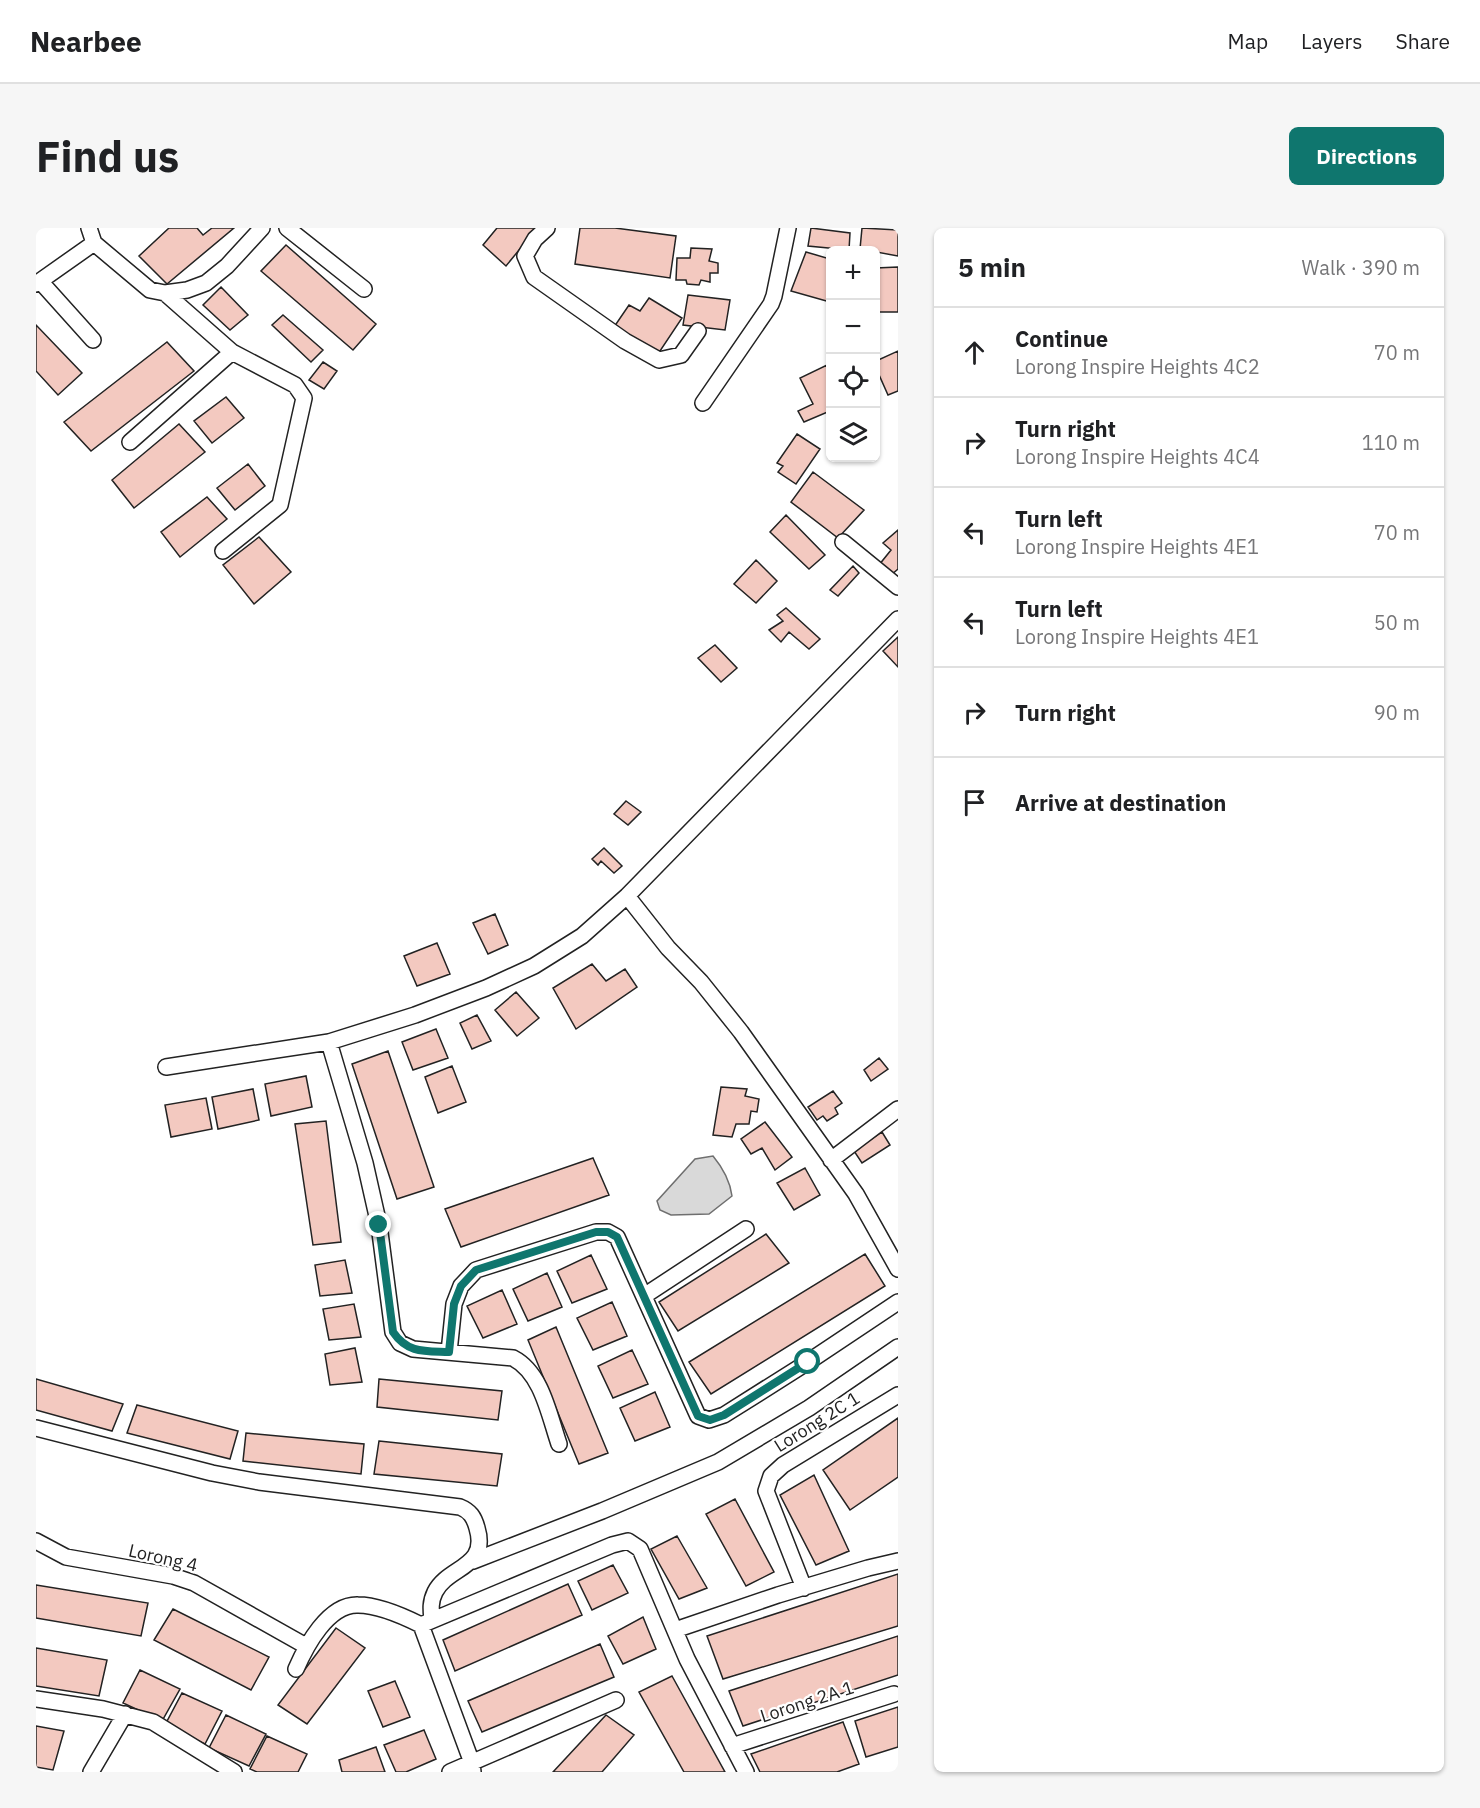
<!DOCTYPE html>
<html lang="en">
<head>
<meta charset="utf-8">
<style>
	body { margin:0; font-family:"IBM Plex Sans",sans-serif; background:#f6f6f6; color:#202124 }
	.controls { position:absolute; right:18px; top:18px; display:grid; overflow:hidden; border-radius:9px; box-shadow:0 2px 4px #0004 }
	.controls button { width:54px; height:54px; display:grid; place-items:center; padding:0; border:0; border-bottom:2px solid #e0e0e0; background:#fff; color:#202124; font:30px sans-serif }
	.stop { position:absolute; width:18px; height:18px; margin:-14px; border:4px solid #0f766e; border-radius:50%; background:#fff }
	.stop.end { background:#0f766e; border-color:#fff; box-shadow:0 2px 6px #0008 }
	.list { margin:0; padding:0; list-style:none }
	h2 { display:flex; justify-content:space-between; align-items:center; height:78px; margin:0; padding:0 24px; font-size:26px }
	h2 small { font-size:20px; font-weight:400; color:#757577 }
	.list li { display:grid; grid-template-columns:39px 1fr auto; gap:18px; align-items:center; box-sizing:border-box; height:90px; padding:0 24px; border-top:2px solid #e0e0e0 }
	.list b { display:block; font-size:22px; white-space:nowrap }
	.list p { margin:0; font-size:20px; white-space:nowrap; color:#757577 }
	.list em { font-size:20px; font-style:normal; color:#757577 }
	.icon { flex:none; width:33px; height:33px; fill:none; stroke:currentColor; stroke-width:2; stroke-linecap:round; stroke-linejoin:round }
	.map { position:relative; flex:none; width:862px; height:1544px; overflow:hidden; border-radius:9px }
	header { display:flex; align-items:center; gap:36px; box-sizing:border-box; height:84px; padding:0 30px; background:#fff; border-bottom:2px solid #e0e0e0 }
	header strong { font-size:28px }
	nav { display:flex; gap:33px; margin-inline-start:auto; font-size:21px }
	.intro { display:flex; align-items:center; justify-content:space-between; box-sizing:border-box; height:144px; padding:0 36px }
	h1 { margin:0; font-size:42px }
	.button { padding:15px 27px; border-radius:9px; background:#0f766e; color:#fff; font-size:21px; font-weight:700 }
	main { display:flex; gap:36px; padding:0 36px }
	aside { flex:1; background:#fff; border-radius:9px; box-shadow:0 2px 4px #0004 }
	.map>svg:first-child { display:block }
	.water { fill:#d9d9d9; stroke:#6f6f6f; stroke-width:1.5 }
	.building { fill:#f3c9c0; stroke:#222; stroke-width:1.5 }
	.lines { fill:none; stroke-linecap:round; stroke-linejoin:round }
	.minor-casing { stroke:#222; stroke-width:18 }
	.minor { stroke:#fff; stroke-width:15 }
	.route { stroke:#0f766e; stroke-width:8 }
	.labels { text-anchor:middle; stroke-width:4.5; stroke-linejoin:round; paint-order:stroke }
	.street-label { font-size:18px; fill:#222; stroke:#fff }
</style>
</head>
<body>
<header>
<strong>Nearbee</strong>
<nav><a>Map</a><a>Layers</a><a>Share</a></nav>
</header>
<div class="intro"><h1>Find us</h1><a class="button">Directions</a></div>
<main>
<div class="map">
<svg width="862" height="1544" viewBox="0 0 862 1544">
	<rect width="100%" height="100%" fill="#fff"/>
	<path class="water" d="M677 928C687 940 694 953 696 968L673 986 635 987 624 982 621 973 659 931Z"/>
	<path class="building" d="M133 0H161L167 7 176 0H198L131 56 103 28Z
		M461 0H501L470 38 447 17Z
		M544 0H579L640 8 634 50 539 36Z
		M775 0 814 5 813 22 772 18Z
		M826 0 862 2V28L824 21Z
		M250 17 340 96 317 122 225 43Z
		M655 20 676 21 673 33 682 35V45H674V54L665 52 663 57 651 56 650 52H640L641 30H654Z
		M770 24 794 31V74L755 63Z
		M862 39V84H840V40Z
		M185 59 212 87 194 102 167 77Z
		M652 67 694 72 689 102 647 97Z
		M613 70 646 90 622 126 578 99 593 77 604 83Z
		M247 87 287 122 275 134 236 97Z
		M0 97 46 145 22 167 0 143Z
		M131 114 158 143 55 223 28 194Z
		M862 123V163L852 167 840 140V133Z
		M287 134 301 143 288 161 273 152Z
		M791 137 794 145V183L768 194 762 183 777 176 764 150Z
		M190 169 208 190 176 215 158 193Z
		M143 196 169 224 98 280 76 252Z
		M761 206 784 221 760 256 742 244 747 238 741 235Z
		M212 236 229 258 199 282 181 260Z
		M777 244 828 282 802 310 755 274Z
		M171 269 191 291 144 329 125 304Z
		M750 287 789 327 773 341 734 304Z
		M862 302V341L855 347 843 337 855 322 847 315Z
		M223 309 255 344 218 376 187 337Z
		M720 332 741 353 720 375 698 356Z
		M817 338 823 345 802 368 794 362Z
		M750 380 784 411 773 421 753 404 745 414 733 402 747 393 741 387Z
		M862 409V439L847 423Z
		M679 417 701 440 685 454 662 430Z
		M590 573 605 584 592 597 578 586Z
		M568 620 586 638 578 645 565 633 562 637 556 631Z
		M459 686 472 717 452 726 437 695Z
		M401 715 414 746 381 758 368 728Z
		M556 736 570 753 589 741 601 759 540 801 517 760Z
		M480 764 503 790 481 808 459 782Z
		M441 787 455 813 436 821 424 795Z
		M400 801 412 830 377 842 366 814Z
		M352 823 398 959 361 971 316 836Z
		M843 830 852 841 835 853 828 842Z
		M416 838 430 874 402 885 389 849Z
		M270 848 276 879 235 888 229 856Z
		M685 859 711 861 709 868 723 871 721 884 715 883 713 896H700L696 909 677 907Z
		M217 861 223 892 182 901 176 869Z
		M797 863 806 875 799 880 802 886 791 893 787 888 781 892 772 879Z
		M170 870 176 901 135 909 129 877Z
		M290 893 305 1014 277 1017 259 896Z
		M729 894 756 929 739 942 726 920 715 926 705 911Z
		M846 904 854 917 826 935 818 923Z
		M557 930 573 967 425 1019 409 981Z
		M769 940 784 967 758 982 741 955Z
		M730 1006 753 1035 642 1103 623 1074Z
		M829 1026 849 1058 675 1166 653 1134Z
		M555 1027 571 1061 536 1075 521 1043Z
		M309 1032 316 1065 284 1068 279 1037Z
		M511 1045 526 1079 492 1093 477 1061Z
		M466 1062 481 1096 447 1110 431 1078Z
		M576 1074 591 1108 557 1122 541 1090Z
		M318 1076 325 1109 293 1112 287 1081Z
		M520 1099 572 1225 543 1236 492 1112Z
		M319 1120 326 1154 294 1157 289 1126Z
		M596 1122 612 1156 577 1170 562 1138Z
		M0 1151 87 1176 76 1203 0 1182Z
		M343 1151 466 1163 462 1192 341 1179Z
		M619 1164 634 1199 599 1213 584 1180Z
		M101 1177 202 1203 194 1231 91 1205Z
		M862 1190V1249L814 1282 787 1242Z
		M210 1205 328 1216 325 1246 207 1233Z
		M343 1213 466 1226 461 1258 338 1246Z
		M778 1247 813 1323 780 1337 744 1267Z
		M699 1271 738 1344 710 1358 670 1286Z
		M641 1308 671 1360 643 1371 615 1321Z
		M577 1337 592 1365 556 1382 542 1353Z
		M862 1346V1398L687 1451 671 1408Z
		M532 1356 546 1387 419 1443 407 1412Z
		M0 1357 112 1375 105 1408 0 1390Z
		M137 1381 233 1429 215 1462 118 1412Z
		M607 1389 620 1421 587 1436 572 1408Z
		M300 1400 329 1420 271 1496 242 1477Z
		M862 1408V1447L707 1498 693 1463Z
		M564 1416 578 1449 446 1504 432 1473Z
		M0 1420 71 1432 63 1468 0 1458Z
		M104 1442 144 1461 126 1493 87 1475Z
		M636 1448 689 1544H648L603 1464Z
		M359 1453 374 1489 347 1499 332 1463Z
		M146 1465 186 1483 169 1516 129 1497Z
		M862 1479V1519L830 1529 819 1493Z
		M190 1487 230 1506 213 1538 173 1520Z
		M570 1487 598 1507 566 1544H517Z
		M807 1494 823 1536 801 1544H724L715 1526Z
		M0 1498 28 1503 17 1542 0 1539Z
		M388 1502 400 1531 370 1544H360L348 1517Z
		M231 1508 271 1526 262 1544H221L214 1541Z
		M340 1519 349 1544H306L303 1532Z"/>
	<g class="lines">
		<g class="minor-casing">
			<path id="minor" d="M53 0 58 15 114 62 129 65 151 62 170 55 191 38 226 0
				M251 0 328 61
				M511 0 499 11 489 28 498 49 589 113 623 132 645 127 662 103
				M4 53 57 112
				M0 56 58 15
				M129 65 196 124 259 157 268 170 244 277 187 323
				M667 175 735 76 738 68 752 0
				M94 214 196 124
				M807 314 862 359
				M591 668 632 720 665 754 705 804 820 966 862 1041
				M293 814 329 935 343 997 357 1104 364 1115 377 1121 477 1130C506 1145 513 1187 523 1216
				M130 839 293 814 379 787 450 760 498 738 546 708 591 668 862 391
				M795 932 862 881
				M608 1068 710 1001
				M413 1124 418 1076 425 1058 440 1042 560 1004H572L581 1009 662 1188 673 1192 688 1187 772 1134 862 1074
				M0 1200 176 1245 223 1254 424 1279C434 1283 438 1289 441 1300 453 1340 412 1338 399 1364 394 1374 395 1382 396 1392
				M0 1313 30 1329 137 1348 158 1355 270 1418
				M437 1333 566 1283 682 1234 773 1180 862 1119
				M768 1360 730 1263 735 1248 747 1237 862 1167
				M385 1397 576 1317 592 1313 604 1321 651 1431 710 1544
				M385 1397 436 1535 437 1544
				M639 1402 742 1367 832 1340 862 1333
				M260 1441C270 1418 292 1376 322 1377 343 1377 367 1388 385 1397
				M0 1471 67 1481 117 1494 198 1544
				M696 1518 858 1466
				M55 1544 89 1486
				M414 1544 580 1472"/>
		</g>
		<use href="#minor" class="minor"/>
	</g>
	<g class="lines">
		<path class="route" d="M343 997 357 1104C372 1126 390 1123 413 1124L418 1076 425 1058 440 1042 560 1004H572L581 1009 662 1188 674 1192 688 1187 772 1134"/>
	</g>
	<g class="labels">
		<g class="street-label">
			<text transform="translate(781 1194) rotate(-32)" y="6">Lorong 2C 1</text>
			<text transform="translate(127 1330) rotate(13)" y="6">Lorong 4</text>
			<text transform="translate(771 1474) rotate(-18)" y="6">Lorong 2A 1</text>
		</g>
	</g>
</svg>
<div class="controls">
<button>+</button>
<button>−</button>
<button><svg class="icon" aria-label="locate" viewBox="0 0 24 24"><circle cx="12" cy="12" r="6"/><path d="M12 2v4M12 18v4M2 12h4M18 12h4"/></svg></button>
<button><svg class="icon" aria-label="layers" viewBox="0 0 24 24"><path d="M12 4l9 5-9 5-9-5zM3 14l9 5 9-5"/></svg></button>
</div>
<div class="stop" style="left:772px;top:1134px"></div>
<div class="stop end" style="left:343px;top:997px"></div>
</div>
<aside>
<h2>5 min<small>Walk · 390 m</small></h2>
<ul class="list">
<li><svg class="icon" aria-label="ahead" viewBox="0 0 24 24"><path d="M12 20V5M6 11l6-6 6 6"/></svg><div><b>Continue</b><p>Lorong Inspire Heights 4C2</p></div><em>70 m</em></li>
<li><svg class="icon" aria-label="right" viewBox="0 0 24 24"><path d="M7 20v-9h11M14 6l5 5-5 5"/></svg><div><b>Turn right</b><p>Lorong Inspire Heights 4C4</p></div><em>110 m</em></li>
<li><svg class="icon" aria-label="left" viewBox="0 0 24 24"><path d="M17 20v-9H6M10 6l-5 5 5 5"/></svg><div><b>Turn left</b><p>Lorong Inspire Heights 4E1</p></div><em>70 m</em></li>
<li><svg class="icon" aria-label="left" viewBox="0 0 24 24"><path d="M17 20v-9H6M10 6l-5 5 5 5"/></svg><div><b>Turn left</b><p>Lorong Inspire Heights 4E1</p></div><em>50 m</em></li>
<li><svg class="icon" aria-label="right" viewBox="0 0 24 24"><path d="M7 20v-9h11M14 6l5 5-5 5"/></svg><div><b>Turn right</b></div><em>90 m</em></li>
<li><svg class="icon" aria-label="arrive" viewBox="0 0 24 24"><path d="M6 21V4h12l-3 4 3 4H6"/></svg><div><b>Arrive at destination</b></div></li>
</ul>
</aside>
</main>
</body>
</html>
